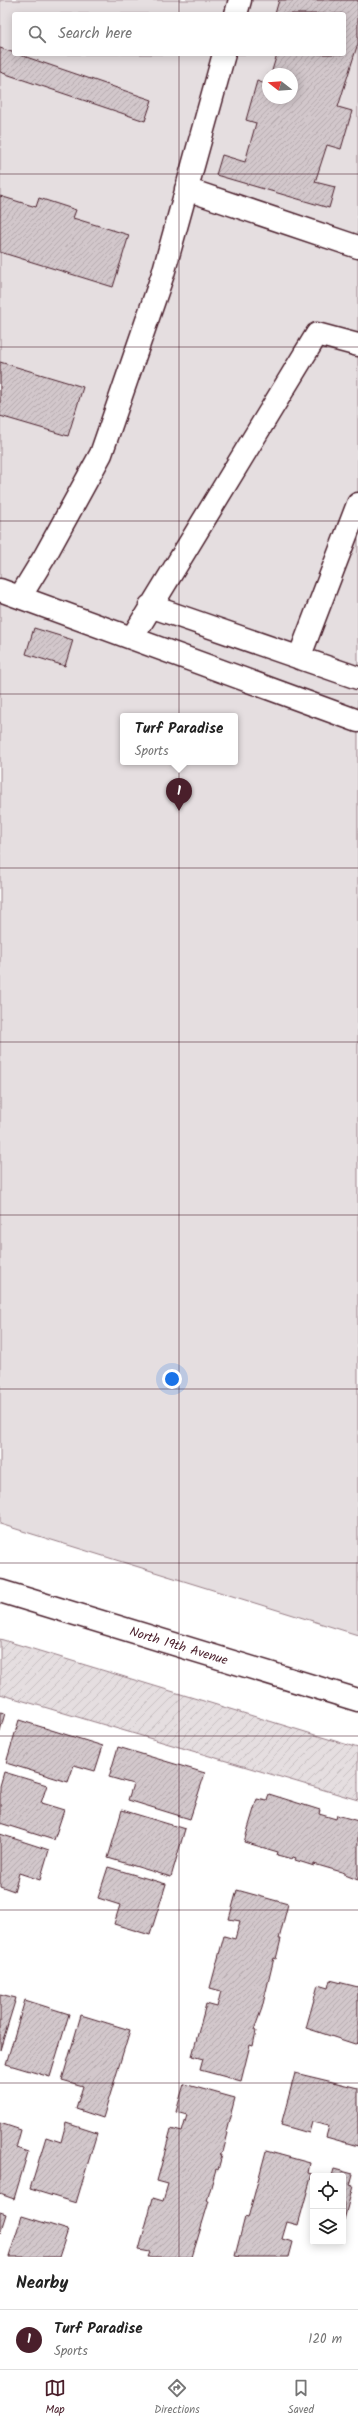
<!DOCTYPE html>
<html lang="en">
<head>
<meta charset="utf-8">
<style>
	body { margin:0; font-family:Kalam,sans-serif; background:#f2f2f2; color:#222 }
	.controls { position:absolute; right:12px; bottom:12px; display:grid; overflow:hidden; border-radius:4px; box-shadow:0 2px 10px #0003 }
	.controls button { width:36px; height:36px; display:grid; place-items:center; padding:0; border:0; border-bottom:1px solid #e0e0e0; background:#fff; color:#222; font:20px sans-serif }
	.compass { position:absolute; left:262px; top:68px; width:36px; height:36px; border-radius:50%; background:#fff; box-shadow:0 2px 10px #0003; rotate:287deg }
	.you { position:absolute; left:172px; top:1379px; width:14px; height:14px; margin:-10px; border:3px solid #fff; border-radius:50%; background:#1a73e8; box-shadow:0 0 0 6px #1a73e833 }
	.badge { display:grid; place-items:center; width:26px; height:26px; border-radius:50%; background:#4a1f2b; color:#fff; font-size:13px; font-weight:700 }
	.pin { position:absolute; translate:-50% -33px; filter:drop-shadow(0 1px 2px #0008) }
	.pin::after { content:''; position:absolute; top:21px; width:14px; height:12px; background:inherit; clip-path:polygon(0 0,100% 0,50% 100%) }
	.popup { position:absolute; left:120px; top:713px; width:118px; height:52px; box-sizing:border-box; display:grid; place-content:center; border-radius:4px; background:#fff; filter:drop-shadow(0 1px 3px #0005); font-size:13px; white-space:nowrap; color:#767676 }
	.popup b { font-size:15px; color:#222 }
	.popup::after { content:''; position:absolute; left:50%; top:100%; margin-left:-8px; border:8px solid transparent; border-top-color:#fff }
	.list { margin:0; padding:0; list-style:none }
	h2 { display:flex; justify-content:space-between; align-items:center; height:52px; margin:0; padding:0 16px; font-size:17px }
	h2 small { font-size:13px; font-weight:400; color:#767676 }
	.list li { display:grid; grid-template-columns:26px 1fr auto; gap:12px; align-items:center; box-sizing:border-box; height:60px; padding:0 16px; border-top:1px solid #e0e0e0 }
	.list b { display:block; font-size:15px; white-space:nowrap }
	.list p { margin:0; font-size:13px; white-space:nowrap; color:#767676 }
	.list em { font-size:13px; font-style:normal; color:#767676 }
	.icon { flex:none; width:22px; height:22px; fill:none; stroke:currentColor; stroke-width:2; stroke-linecap:round; stroke-linejoin:round }
	.map { position:relative; flex:none; width:358px; height:2257px; overflow:hidden }
	.search { position:absolute; background:#fff; box-shadow:0 2px 10px #0003; left:12px; right:12px; top:12px; height:44px; display:flex; align-items:center; gap:10px; box-sizing:border-box; padding:0 14px; border-radius:4px; color:#767676; font-size:15px }
	.sheet { height:112px; background:#fff }
	nav { display:flex; justify-content:space-around; align-items:center; box-sizing:border-box; height:56px; border-top:1px solid #e0e0e0; background:#fff; font-size:11px; color:#767676 }
	nav a { display:grid; justify-items:center; gap:2px }
	nav .on { color:#4a1f2b }
	.map>svg:first-child { display:block }
	.garden { fill:url(#garden-furrows); stroke:#987e86 }
	.pitch { fill:#e5dee0; stroke:#987e86; fill-rule:evenodd }
	.building { fill:url(#building-hatch); stroke:#4a1f2b }
	.lines { fill:none; stroke-linecap:round; stroke-linejoin:round }
	.minor-casing { stroke:#4a1f2b; stroke-width:25 }
	.major-casing { stroke:#4a1f2b; stroke-width:25 }
	.minor { stroke:#fff; stroke-width:22 }
	.major { stroke:#fff; stroke-width:22 }
	.grid { fill:none; stroke:#4a1f2b; stroke-width:1; stroke-opacity:0.55 }
	.labels { text-anchor:middle; stroke-width:3; stroke-linejoin:round; paint-order:stroke }
	.street-label { font-size:13px; fill:#4a1f2b; stroke:#fff }
</style>
</head>
<body>
<div class="map">
<svg width="358" height="2257" viewBox="0 0 358 2257">
	<defs>
		<pattern id="garden-furrows" width="10" height="10" patternUnits="userSpaceOnUse"><rect width="10" height="10" fill="#e5dee0"/><path d="M-1 1l2-2M0 10L10 0M9 11l2-2" fill="none" stroke="#c6bec0"/></pattern>
		<pattern id="building-hatch" width="6" height="6" patternUnits="userSpaceOnUse"><rect width="6" height="6" fill="#d2c7cb"/><path d="M-1 1l2-2M0 6l6-6M5 7l2-2" fill="none" stroke="#b6aaae"/></pattern>
	</defs>
	<rect width="100%" height="100%" fill="#fff"/>
	<filter id="ink" filterUnits="userSpaceOnUse"><feTurbulence type="fractalNoise" baseFrequency=".025" numOctaves="2"/><feDisplacementMap in="SourceGraphic" scale="8" xChannelSelector="R" yChannelSelector="G"/><feConvolveMatrix kernelMatrix="1 2 1 2 8 2 1 2 1" color-interpolation-filters="sRGB"/></filter>
	<g filter="url(#ink)">
		<path class="garden" d="M0 1639 358 1748V1800L0 1694Z"/>
		<path class="pitch" d="M0 0H358V1635L0 1524ZM14 14H344V54H14ZM268 74H292V98H268ZM123 716H235V762H123Z"/>
		<path class="building" d="M279 0H358V43L338 107 352 111 341 149 327 145 315 182 335 187 329 208 216 175 222 155 245 162 256 123 246 120 257 81 268 85V98H292V74H271L277 54H344V14H275Z
			M0 48 152 100 145 121 0 72Z
			M0 196 36 207 39 198 76 210 73 218 129 235 113 287 0 252Z
			M0 362 83 387 68 436 0 416Z
			M34 628 73 640 65 666 26 654Z
			M0 1712 5 1713 0 1731Z
			M19 1720 103 1746 95 1771 74 1765 68 1782 6 1763Z
			M118 1747 205 1773 190 1819 128 1800 133 1784 109 1777Z
			M4 1772 47 1785 41 1803 64 1810 54 1840 0 1823V1786Z
			M269 1794 320 1810 319 1814 336 1819 337 1815 358 1821V1880L345 1875V1873L314 1864V1866L295 1860 296 1858 293 1857 292 1859 277 1855 278 1852 244 1842 257 1799 267 1801Z
			M122 1810 185 1829 171 1877 108 1858Z
			M0 1834 49 1850 40 1880 19 1873 14 1891 0 1886Z
			M108 1867 166 1884 150 1935 114 1924 120 1905 98 1898Z
			M237 1890 288 1904 279 1939H281L276 1959 274 1958 273 1962 262 2008 254 2030 256 2031 253 2046 250 2045 241 2081 200 2070 203 2059 192 2056 206 2004 217 2007 221 1991 210 1988 224 1936 235 1939 240 1921 229 1919Z
			M330 1980 358 1987V2043L355 2044 306 2028 318 1985 328 1988Z
			M0 1994 16 1998 0 2050Z
			M25 2000 69 2014 50 2077 6 2064Z
			M81 2015 130 2030 103 2118 76 2109 83 2086 62 2080Z
			M295 2073 358 2088V2146L326 2137 329 2126 312 2122 309 2133 281 2125Z
			M184 2084 235 2098 226 2132 228 2133 223 2152 220 2154 222 2155 218 2170 216 2169 207 2201H209L192 2257H148L150 2252 139 2250 153 2198 163 2201 168 2184 157 2181 171 2129 182 2132 187 2115 176 2112Z
			M0 2123 21 2130 16 2148 28 2152 14 2199 0 2194Z
			M66 2123 97 2133 76 2203 30 2189 46 2137 61 2142Z
			M266 2151 310 2163 308 2173 312 2174 298 2225 287 2222 282 2239 293 2242 289 2257H240L235 2256 245 2217 248 2218Z
			M334 2169 353 2174 350 2185 353 2186 344 2220 343 2176H332Z
			M0 2212 6 2214 0 2233Z
			M22 2216 68 2230 59 2257H9Z"/>
		<g class="lines">
			<g class="minor-casing">
				<path id="minor" d="M236 14 240 0
					M186 189 358 247
					M0 590 358 721
					M20 597 45 556 101 454 163 274 224 54
					M150 606 358 678
					M132 638 317 334 358 345
					M299 658 358 504"/>
			</g>
			<g class="major-casing">
				<path id="major" d="M0 1591 358 1700"/>
			</g>
			<use href="#minor" class="minor"/>
			<use href="#major" class="major"/>
		</g>
	</g>
	<path class="grid" d="M179 0V14M179 54V2257M0 174H358M0 347H358M0 521H358M0 694H358M0 868H358M0 1042H358M0 1215H358M0 1389H358M0 1563H358M0 1736H358M0 1910H358M0 2083H358"/>
	<g class="labels">
		<g class="street-label">
			<text transform="translate(179 1645) rotate(17)" y="5">North 19th Avenue</text>
		</g>
	</g>
</svg>
<div class="controls">
<button><svg class="icon" aria-label="locate" viewBox="0 0 24 24"><circle cx="12" cy="12" r="6"/><path d="M12 2v4M12 18v4M2 12h4M18 12h4"/></svg></button>
<button><svg class="icon" aria-label="layers" viewBox="0 0 24 24"><path d="M12 4l9 5-9 5-9-5zM3 14l9 5 9-5"/></svg></button>
</div>
<svg class="compass" viewBox="-18 -18 36 36"><path d="M0-13l5 13h-10z" fill="#e53935"/><path d="M0 13l5-13h-10z" fill="#767676"/></svg>
<div class="you"></div>
<div class="pin badge" style="left:179px;top:811px">1</div>
<div class="popup"><b>Turf Paradise</b>Sports</div>
<div class="search"><svg class="icon" aria-label="search" viewBox="0 0 24 24"><circle cx="10" cy="10" r="6"/><path d="M15 15l6 6"/></svg>Search here</div>
</div>
<section class="sheet">
<h2>Nearby<small></small></h2>
<ul class="list">
<li><span class="badge">1</span><div><b>Turf Paradise</b><p>Sports</p></div><em>120 m</em></li>
</ul>
</section>
<nav>
<a class="on"><svg class="icon" aria-label="map" viewBox="0 0 24 24"><path d="M3 6l6-2 6 2 6-2v14l-6 2-6-2-6 2zM9 4v14M15 6v14"/></svg>Map</a>
<a><svg class="icon" aria-label="directions" viewBox="0 0 24 24"><path d="M12 3l9 9-9 9-9-9zM9 14v-3h6M13 9l2 2-2 2"/></svg>Directions</a>
<a><svg class="icon" aria-label="saved" viewBox="0 0 24 24"><path d="M7 4h10v16l-5-4-5 4z"/></svg>Saved</a>
</nav>
</body>
</html>
